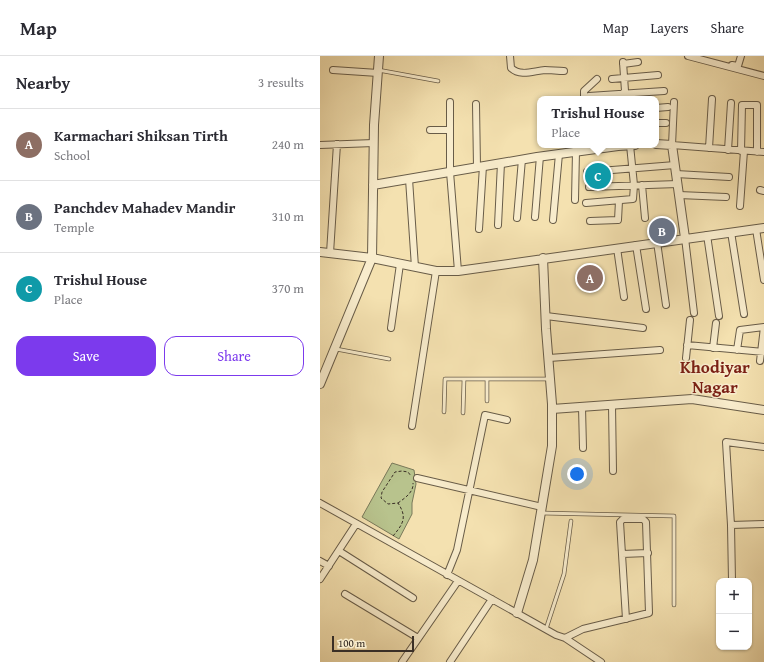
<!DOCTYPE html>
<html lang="en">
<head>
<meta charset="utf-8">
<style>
	body { margin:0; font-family:"Gentium Book Plus",serif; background:#f7f7f7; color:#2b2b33 }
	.controls { position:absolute; right:12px; bottom:12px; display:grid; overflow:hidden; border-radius:8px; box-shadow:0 1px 3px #0004 }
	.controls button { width:36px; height:36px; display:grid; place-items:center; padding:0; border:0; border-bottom:1px solid #e1e1e2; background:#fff; color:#2b2b33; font:20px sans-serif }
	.scale { position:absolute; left:12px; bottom:10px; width:82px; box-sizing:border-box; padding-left:4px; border:2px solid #3a2f26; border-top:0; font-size:11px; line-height:14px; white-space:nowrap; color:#3a2f26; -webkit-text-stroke:3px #f8eccc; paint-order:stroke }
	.you { position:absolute; left:257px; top:418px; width:14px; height:14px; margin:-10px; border:3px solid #fff; border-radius:50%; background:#1a73e8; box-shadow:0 0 0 6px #1a73e833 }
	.badge { display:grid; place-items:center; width:26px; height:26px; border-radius:50%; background:#7c3aed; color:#fff; font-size:13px; font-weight:700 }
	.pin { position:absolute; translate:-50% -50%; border:2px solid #fff; box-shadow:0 1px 4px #0006 }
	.popup { position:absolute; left:217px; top:40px; width:122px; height:52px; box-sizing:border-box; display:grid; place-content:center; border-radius:8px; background:#fff; filter:drop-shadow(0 1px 3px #0005); font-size:13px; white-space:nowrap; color:#7c7c81 }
	.popup b { font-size:15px; color:#2b2b33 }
	.popup::after { content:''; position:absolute; left:50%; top:100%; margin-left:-8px; border:8px solid transparent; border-top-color:#fff }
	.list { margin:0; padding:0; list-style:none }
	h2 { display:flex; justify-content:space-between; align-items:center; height:52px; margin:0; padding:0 16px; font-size:17px }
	h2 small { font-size:13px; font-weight:400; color:#7c7c81 }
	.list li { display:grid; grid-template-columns:26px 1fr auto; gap:12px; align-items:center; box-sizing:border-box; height:72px; padding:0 16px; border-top:1px solid #e1e1e2 }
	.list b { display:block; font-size:15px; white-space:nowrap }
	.list p { margin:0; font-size:13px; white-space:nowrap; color:#7c7c81 }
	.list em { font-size:13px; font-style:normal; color:#7c7c81 }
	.actions { display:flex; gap:8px; padding:12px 16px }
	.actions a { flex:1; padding:9px 0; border:1px solid #7c3aed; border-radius:12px; text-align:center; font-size:14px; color:#7c3aed }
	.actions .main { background:#7c3aed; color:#fff }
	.map { position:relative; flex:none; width:444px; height:606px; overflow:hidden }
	header { display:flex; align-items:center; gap:24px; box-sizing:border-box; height:56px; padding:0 20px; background:#fff; border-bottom:1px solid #e1e1e2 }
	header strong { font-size:19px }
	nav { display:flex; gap:22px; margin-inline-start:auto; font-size:14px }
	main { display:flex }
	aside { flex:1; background:#fff }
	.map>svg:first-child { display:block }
	.green { fill:#b8c38d; stroke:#79795a }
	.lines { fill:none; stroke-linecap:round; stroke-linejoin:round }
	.service-casing { stroke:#685c48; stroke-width:4.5 }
	.minor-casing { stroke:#685c48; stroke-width:8 }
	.tertiary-casing { stroke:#685c48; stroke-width:10 }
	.path { stroke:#3a2f26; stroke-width:1; stroke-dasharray:3 2; stroke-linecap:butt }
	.service { stroke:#f8eccc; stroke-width:3 }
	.minor { stroke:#f8eccc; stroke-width:6 }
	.tertiary { stroke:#f8eccc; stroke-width:8 }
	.labels { text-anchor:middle; stroke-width:3; stroke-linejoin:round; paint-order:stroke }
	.neighbourhood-label { font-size:17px; font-weight:bold; fill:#7a1f14; stroke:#f8eccc }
</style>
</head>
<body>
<header>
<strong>Map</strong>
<nav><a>Map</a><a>Layers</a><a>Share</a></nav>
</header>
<main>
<aside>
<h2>Nearby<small>3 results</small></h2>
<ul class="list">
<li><span class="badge" style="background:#8d6e63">A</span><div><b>Karmachari Shiksan Tirth</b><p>School</p></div><em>240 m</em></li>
<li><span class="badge" style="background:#6b7280">B</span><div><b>Panchdev Mahadev Mandir</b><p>Temple</p></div><em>310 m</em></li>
<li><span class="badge" style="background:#0f9aa8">C</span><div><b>Trishul House</b><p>Place</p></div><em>370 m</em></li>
</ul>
<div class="actions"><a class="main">Save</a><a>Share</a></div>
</aside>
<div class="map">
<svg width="444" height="606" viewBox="0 0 444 606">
	<rect width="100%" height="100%" fill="#f4e1b0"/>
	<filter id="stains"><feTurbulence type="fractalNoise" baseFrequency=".005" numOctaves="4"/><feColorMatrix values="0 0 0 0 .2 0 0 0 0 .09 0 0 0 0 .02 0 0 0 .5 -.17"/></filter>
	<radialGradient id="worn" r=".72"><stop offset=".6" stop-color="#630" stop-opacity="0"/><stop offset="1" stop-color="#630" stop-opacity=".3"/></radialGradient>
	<path class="green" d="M72 407 94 414 96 428 92 447V458L79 483 42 461Z"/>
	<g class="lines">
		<g class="service-casing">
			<path id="service" d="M58 14 118 25
				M16 293 69 303
				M167 323V345
				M124 356 125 323H228
				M143 357 144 323
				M221 457 354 460V549
				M226 573 244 518 251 465"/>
		</g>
		<g class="minor-casing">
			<path id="minor" d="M190 0 191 12C201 21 213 15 225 14 231 14 238 15 244 15
				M368 0 444 20
				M303 8 318 6
				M412 9 418 10 421 0
				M13 14 58 17
				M292 23 338 19
				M269 40 344 35
				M264 43V35L277 23
				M302 43V38L305 35 303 6
				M130 46V116L138 215
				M354 46 352 89 444 96
				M156 48 157 111
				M336 52 348 51
				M336 67H346
				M110 74H130
				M0 89 54 87
				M389 92 392 43
				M408 94 411 47
				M421 95 422 49H437V96
				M267 116 355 109
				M356 118 409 121
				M89 123 95 211
				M322 129 325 162
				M269 131 358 128
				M440 134 444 135
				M359 139 406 141
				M255 144 256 95
				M266 147 313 143 314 129 310 89
				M420 150 424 95
				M215 161 220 100
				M197 162 202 103
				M233 164 239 98
				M270 165 298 164 299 145
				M178 169 181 107
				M159 173 163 110
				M436 173 444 224
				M411 176 424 258
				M387 179 399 260
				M365 182 374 257
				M337 186 346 249
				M316 189 326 253
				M297 192 304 241
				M10 197 17 88
				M226 260 323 272
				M71 272 80 208
				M367 289 444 296
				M393 292 396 267
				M417 294 420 274 444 271
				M229 302 340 294
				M366 302 370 264
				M440 305 444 271
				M292 349 293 415
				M262 351 263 392
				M92 370 116 215
				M444 391 406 386 411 469 444 468
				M97 422 222 451
				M0 447 236 579 245 582 281 606
				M411 469 412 525
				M19 495 93 542
				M302 498 328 497
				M0 505 9 510
				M127 519 137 494 165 359 187 364
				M0 523 36 468
				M25 538 98 582
				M245 582 263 573 329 557 326 466 323 463H303L300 466 306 563
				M82 606 138 525
				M130 606 172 543"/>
		</g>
		<g class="tertiary-casing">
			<path id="tertiary" d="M336 88 352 89 365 182
				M53 129 217 101 298 90 315 89
				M0 196 52 202 116 215H138L444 172
				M0 328 52 202 54 69 59 0
				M232 353 372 343 444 354
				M197 557 213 504 232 390V348L226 273 223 202"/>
		</g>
		<path class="path" d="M78 447C85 442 94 436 93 427
			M73 480C84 467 87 461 78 447L68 448 61 442 62 436 75 416 82 415 88 416 91 420"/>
		<use href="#service" class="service"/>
		<use href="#minor" class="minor"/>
		<use href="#tertiary" class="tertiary"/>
	</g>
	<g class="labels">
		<g class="neighbourhood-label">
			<text x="395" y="317">Khodiyar<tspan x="395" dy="20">Nagar</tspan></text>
		</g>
	</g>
	<rect width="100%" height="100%" filter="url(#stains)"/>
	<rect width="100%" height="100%" fill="url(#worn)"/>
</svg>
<div class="controls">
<button>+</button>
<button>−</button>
</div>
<div class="scale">100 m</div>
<div class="you"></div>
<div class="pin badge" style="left:270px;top:222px;background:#8d6e63">A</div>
<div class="pin badge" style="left:342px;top:175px;background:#6b7280">B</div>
<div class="pin badge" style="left:278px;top:120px;background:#0f9aa8">C</div>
<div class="popup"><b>Trishul House</b>Place</div>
</div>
</main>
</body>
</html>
